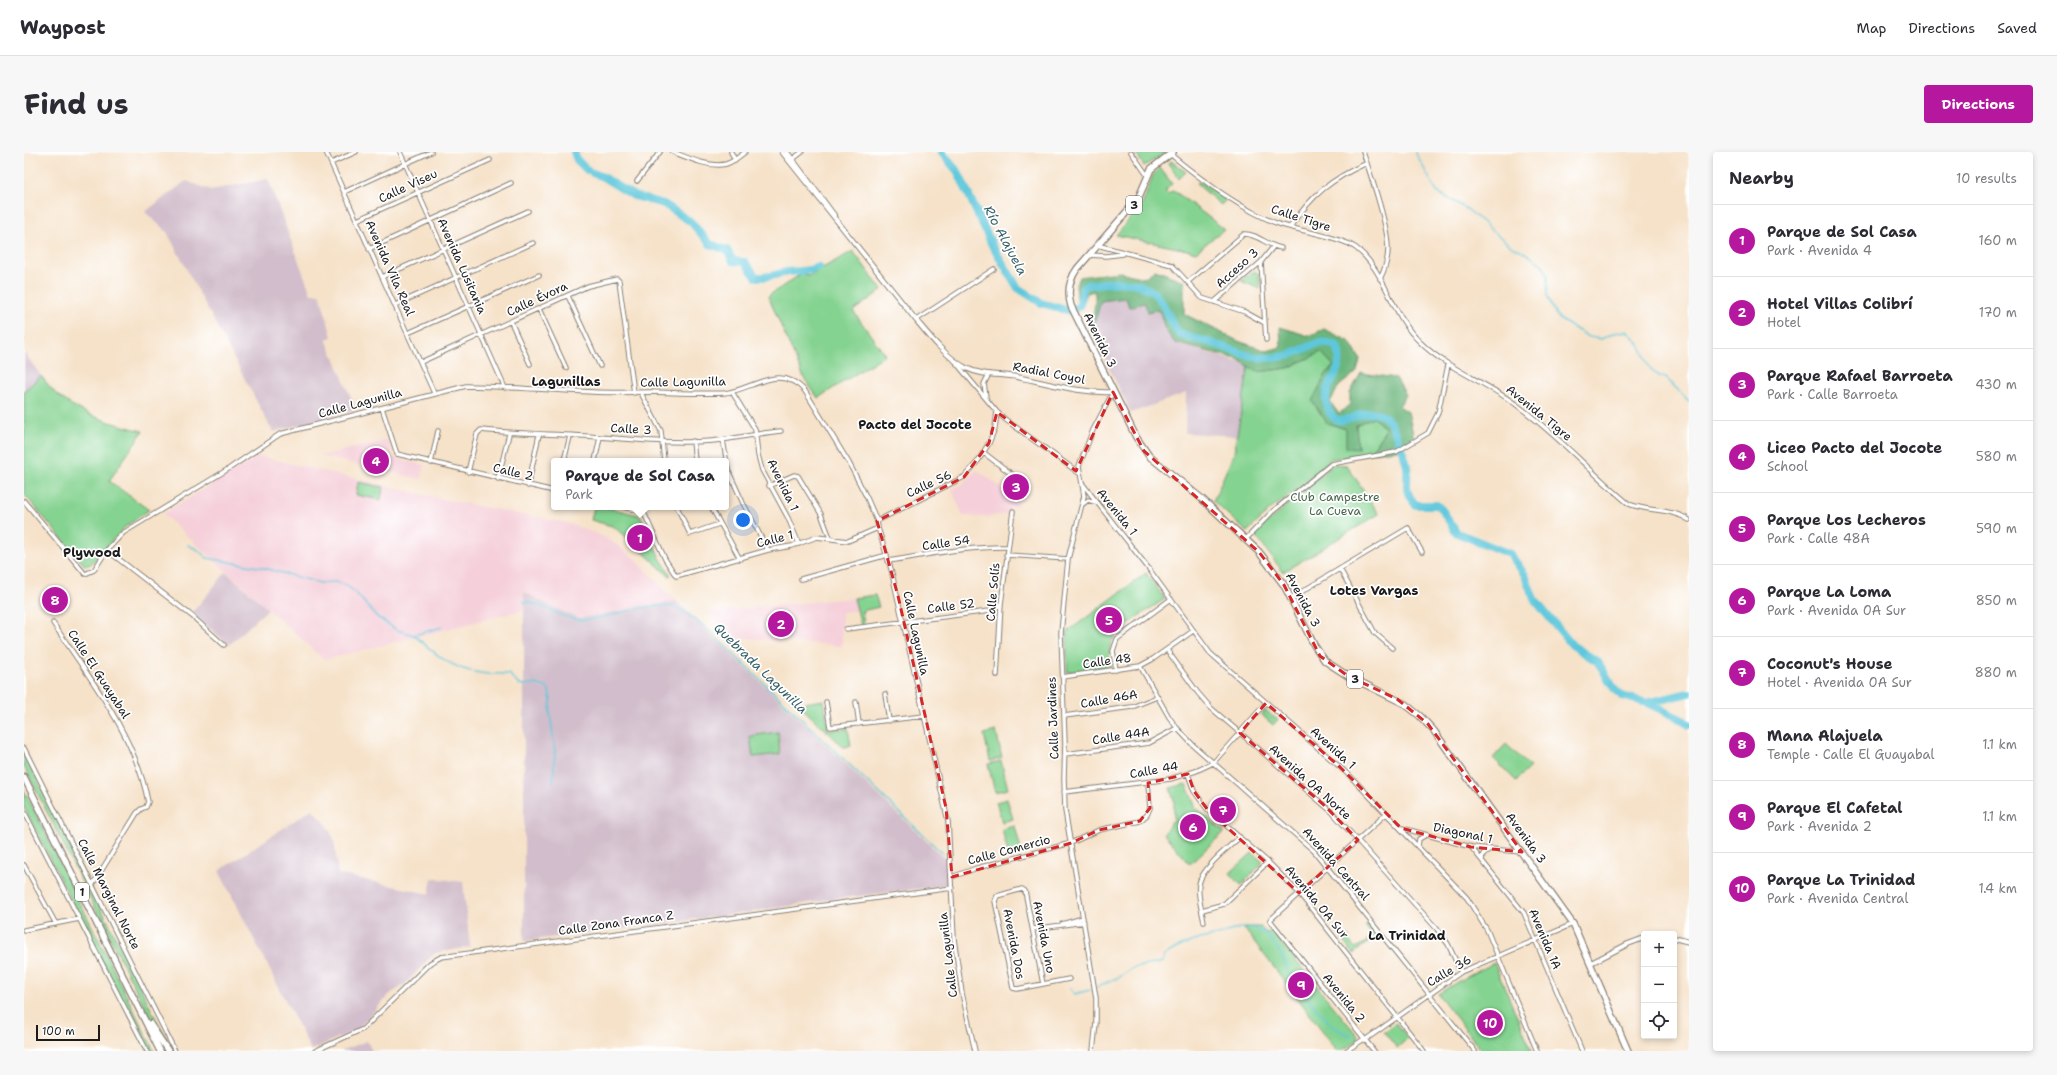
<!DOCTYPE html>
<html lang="en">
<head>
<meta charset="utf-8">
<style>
	body { margin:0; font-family:"Shantell Sans",sans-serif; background:#f7f7f7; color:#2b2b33 }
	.controls { position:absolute; right:12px; bottom:12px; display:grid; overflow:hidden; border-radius:4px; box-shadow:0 2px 6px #0003 }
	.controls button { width:36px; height:36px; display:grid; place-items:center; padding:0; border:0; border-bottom:1px solid #e1e1e2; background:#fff; color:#2b2b33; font:20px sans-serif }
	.scale { position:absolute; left:12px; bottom:10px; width:64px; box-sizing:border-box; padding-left:4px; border:2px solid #1c1c1c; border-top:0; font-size:11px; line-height:14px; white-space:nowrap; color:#1c1c1c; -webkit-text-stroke:3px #fff; paint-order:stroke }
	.you { position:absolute; left:719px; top:368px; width:14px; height:14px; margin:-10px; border:3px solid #fff; border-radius:50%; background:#1a73e8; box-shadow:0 0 0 6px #1a73e833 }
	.badge { display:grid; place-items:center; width:26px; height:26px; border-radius:50%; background:#b5179e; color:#fff; font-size:13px; font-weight:700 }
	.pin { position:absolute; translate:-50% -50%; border:2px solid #fff; box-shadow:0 1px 4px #0006 }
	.popup { position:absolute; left:527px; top:306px; width:178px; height:52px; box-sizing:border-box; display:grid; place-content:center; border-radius:4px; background:#fff; filter:drop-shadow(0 1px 3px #0005); font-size:13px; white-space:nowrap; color:#7c7c81 }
	.popup b { font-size:15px; color:#2b2b33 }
	.popup::after { content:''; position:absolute; left:50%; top:100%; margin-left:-8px; border:8px solid transparent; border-top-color:#fff }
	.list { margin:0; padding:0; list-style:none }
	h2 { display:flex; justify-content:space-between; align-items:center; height:52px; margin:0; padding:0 16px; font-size:17px }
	h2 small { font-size:13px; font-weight:400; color:#7c7c81 }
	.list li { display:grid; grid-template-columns:26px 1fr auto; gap:12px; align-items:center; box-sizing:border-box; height:72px; padding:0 16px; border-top:1px solid #e1e1e2 }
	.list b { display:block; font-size:15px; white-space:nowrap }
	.list p { margin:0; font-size:13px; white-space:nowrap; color:#7c7c81 }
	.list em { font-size:13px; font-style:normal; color:#7c7c81 }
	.icon { flex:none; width:22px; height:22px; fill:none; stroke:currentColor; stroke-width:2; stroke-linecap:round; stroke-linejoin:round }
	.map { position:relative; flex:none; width:1665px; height:899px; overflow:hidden; border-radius:4px }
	header { display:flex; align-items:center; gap:24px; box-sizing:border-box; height:56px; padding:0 20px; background:#fff; border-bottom:1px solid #e1e1e2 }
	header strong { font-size:19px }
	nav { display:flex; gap:22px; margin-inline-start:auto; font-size:14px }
	.intro { display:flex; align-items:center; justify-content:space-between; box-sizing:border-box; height:96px; padding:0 24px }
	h1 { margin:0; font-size:28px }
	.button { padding:10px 18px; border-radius:4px; background:#b5179e; color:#fff; font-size:14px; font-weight:700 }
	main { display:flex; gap:24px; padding:0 24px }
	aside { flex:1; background:#fff; border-radius:4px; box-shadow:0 2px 6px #0003 }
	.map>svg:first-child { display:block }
	.built { fill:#f5cfd9 }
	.industrial { fill:#d1bdcb }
	.green { fill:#85d391; stroke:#507856 }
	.forest { fill:#6cb57b; stroke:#44684c }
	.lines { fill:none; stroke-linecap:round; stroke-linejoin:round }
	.stream { stroke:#5fc7db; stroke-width:1.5 }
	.river { stroke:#5fc7db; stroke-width:8 }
	.minor-casing { stroke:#897f72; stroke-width:5.5 }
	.tertiary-casing { stroke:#897f72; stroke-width:6 }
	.primary-casing { stroke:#897f72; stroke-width:8 }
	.trunk-casing { stroke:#897f72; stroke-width:8 }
	.minor { stroke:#fff; stroke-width:3.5 }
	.tertiary { stroke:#fff; stroke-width:4 }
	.primary { stroke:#fff; stroke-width:5.5 }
	.trunk { stroke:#fff; stroke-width:5.5 }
	.marked { fill:none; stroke:#d62828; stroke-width:3; stroke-dasharray:8 5; stroke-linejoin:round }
	.labels { text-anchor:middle; stroke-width:3.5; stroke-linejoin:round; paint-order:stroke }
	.shield { fill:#fff; stroke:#606060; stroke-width:1 }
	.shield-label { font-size:11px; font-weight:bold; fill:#1c1c1c }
	.street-label { font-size:12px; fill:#1c1c1c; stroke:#fff }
	.park-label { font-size:12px; fill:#46654b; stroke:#fff }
	.water-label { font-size:13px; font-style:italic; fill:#376068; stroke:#fff }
	.neighbourhood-label { font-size:13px; font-weight:bold; fill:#1c1c1c; stroke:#fff }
</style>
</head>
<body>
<header>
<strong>Waypost</strong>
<nav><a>Map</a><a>Directions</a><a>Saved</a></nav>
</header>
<div class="intro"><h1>Find us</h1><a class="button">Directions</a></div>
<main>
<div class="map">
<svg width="1665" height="899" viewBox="0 0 1665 899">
	<rect width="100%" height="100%" fill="#fff"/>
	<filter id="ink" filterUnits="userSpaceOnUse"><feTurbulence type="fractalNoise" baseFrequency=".025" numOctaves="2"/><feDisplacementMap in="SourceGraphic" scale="8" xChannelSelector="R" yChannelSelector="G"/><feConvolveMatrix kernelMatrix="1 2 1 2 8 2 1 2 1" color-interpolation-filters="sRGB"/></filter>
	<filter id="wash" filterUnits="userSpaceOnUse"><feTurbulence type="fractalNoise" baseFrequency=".012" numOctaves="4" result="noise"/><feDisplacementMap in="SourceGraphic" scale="16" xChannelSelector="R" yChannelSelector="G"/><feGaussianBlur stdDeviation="0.9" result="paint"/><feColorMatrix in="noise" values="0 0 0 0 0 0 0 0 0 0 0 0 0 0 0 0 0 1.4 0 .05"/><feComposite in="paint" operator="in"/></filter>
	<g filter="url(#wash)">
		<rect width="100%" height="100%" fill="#f6e2c9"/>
		<path class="built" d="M365 288 369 305 400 313 397 327 296 304Z
			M234 304 428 349 543 371 578 384 592 392 611 407 652 449 556 466 537 459 500 440 499 458 300 508 139 362Z
			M953 318 993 347V355L986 354 984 362 960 365 939 364 928 337 937 333Z
			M830 446 833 459 818 460V494L708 485 683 460Z"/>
		<path class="industrial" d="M244 27 287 142H296L308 185 302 187 332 257 249 280 143 80 121 60 162 29 187 38Z
			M1102 146 1121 151 1136 160 1141 178 1151 191 1225 213 1213 284 1161 281 1162 241 1107 261 1070 185V173L1077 149Z
			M0 200 17 224 0 239Z
			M202 420 244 457 205 493 168 461Z
			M500 440 537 459 556 466 652 449 923 709 925 733 809 747 712 762 500 789Z
			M288 657 303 673 310 688 314 722 405 742 408 726 439 730 446 795 411 801 380 833 366 842 334 877 287 898 195 719Z
			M343 889 348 899H317Z"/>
		<path class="green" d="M1111 0H1143L1120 14Z
			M1147 9 1162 20 1155 27 1144 11Z
			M1136 16 1148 32 1141 39 1145 42 1148 39 1153 41 1200 77 1172 100 1092 83 1119 51 1129 23Z
			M1175 29 1203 47 1197 53 1173 32Z
			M829 99 858 138 829 159 861 203 794 246 780 226 744 144 777 122 785 124C799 115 814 108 829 99Z
			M1230 119 1235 122 1236 137 1217 129Z
			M1297 200 1310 213 1302 222 1303 271 1322 277 1334 297 1332 273 1349 265 1362 277 1346 301 1307 307 1271 340 1248 356 1223 380 1189 349 1210 301 1225 213 1234 220 1264 216Z
			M17 224C23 231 29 240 36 245 61 264 89 272 119 279L85 329 125 358 100 376 67 412 61 414 0 342V239Z
			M1310 312 1323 313 1355 362 1259 420 1230 382Z
			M1000 328 1002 329 996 338 993 347 983 340 989 329 993 332 997 331Z
			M334 330 359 335 357 348 332 343Z
			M570 355H582L614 363 618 366 636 406 647 423 645 424 598 381 588 374 567 368Z
			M1122 421 1141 447C1129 455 1095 475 1089 487 1084 495 1085 505 1086 514L1043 520V480Z
			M851 443 855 455 838 459 840 472 837 473 830 446Z
			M800 548 804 578 824 576 827 594 819 595 774 552Z
			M1241 558 1254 568 1249 573 1238 563Z
			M972 579 978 606 966 609 960 582Z
			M754 580 756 602 729 605 726 584Z
			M1482 592 1506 615 1492 629 1469 606Z
			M0 601 148 899 130 874 0 614Z
			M977 609 984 637 971 640 964 612Z
			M1162 632 1172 656 1200 680 1166 712 1140 682 1147 670 1150 669V649L1146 636Z
			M0 638 130 899H124L0 655Z
			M983 647 989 667 978 670 972 650Z
			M991 674 997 698 984 701 978 677Z
			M1228 701 1238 709V712L1217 733 1206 721Z
			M1344 771 1353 783 1329 802 1318 788 1323 783 1326 786 1324 788 1331 796 1341 791 1347 782 1341 774Z
			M1219 775H1237L1242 781 1247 779 1334 884V888L1324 895 1314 899Z
			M1470 811 1508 899H1458L1414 842 1433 830Z
			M1372 871 1384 886 1373 896 1360 880Z"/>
		<path class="forest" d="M1131 118 1160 129V162L1214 189 1243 199 1257 195 1256 175 1285 184 1300 177 1325 189 1336 207 1333 220 1315 234 1306 250 1315 262 1326 252V241L1337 221 1372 226 1382 243 1375 254 1384 260 1390 286 1372 298 1346 301 1362 277 1349 265 1332 273 1334 297 1322 296V277L1303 271 1288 249 1302 222 1310 214 1297 200 1264 216 1234 220 1213 207 1151 191 1141 178 1136 160 1132 158 1123 160 1121 151 1105 155 1102 146 1077 149 1070 173C1067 161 1074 150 1070 139L1063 141 1061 147 1054 157 1052 133 1055 125 1096 120 1120 126Z"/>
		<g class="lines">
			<path class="stream" d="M1391 0 1413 40 1443 57 1488 95 1497 98 1519 113 1524 125 1523 143 1532 163 1538 169 1565 185 1577 187 1590 181 1603 179 1615 192 1626 216 1635 224 1642 226 1665 249
				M164 393 174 398 183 406 240 416 296 431 312 430 322 433 332 441 353 465 373 478 390 483 418 475
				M500 450C520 451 537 467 557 468 589 468 629 443 659 459 667 463 674 470 681 475L919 702
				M390 483C412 502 426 517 457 521 466 523 475 521 485 522L495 533 512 532 524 536 527 548 526 561 531 600 529 630
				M1073 835 1097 824 1109 816 1139 810 1140 804C1156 792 1174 787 1194 783 1204 781 1218 772 1229 776 1255 784 1258 810 1271 830 1277 839 1303 869 1311 876 1316 879 1323 882 1328 884
				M1046 836 1050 842 1066 838"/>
			<path class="river" d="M550 0 553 8 563 18
				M917 0 934 20 969 95 994 136 1017 151 1046 159 1054 155 1056 152 1059 135 1063 133C1087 131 1119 124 1135 147 1143 157 1147 171 1155 182 1165 186 1174 187 1184 190 1212 198 1231 211 1261 204 1279 200 1295 184 1313 194 1324 223 1294 232 1304 257 1317 288 1340 243 1365 269 1369 274 1382 307 1383 314 1385 332 1378 338 1392 353H1413L1418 358 1433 381 1486 402 1501 423 1510 447 1548 493 1574 510 1591 538 1598 544 1623 551 1659 568 1665 573
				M569 21 579 25 610 44 640 52 667 70 686 92 703 98 709 109 721 110 732 125C744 126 752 122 763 120 777 118 781 121 795 115
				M1623 551 1665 541"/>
		</g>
	</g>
	<g filter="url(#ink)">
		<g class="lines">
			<g class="minor-casing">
				<path id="minor" d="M302 0 410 241
					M376 0 481 236
					M649 0C664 6 686 16 702 12 709 10 716 4 721 0
					M707 0 711 8
					M1107 0 1123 23
					M1339 0C1347 24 1364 72 1364 97 1364 107 1361 117 1356 127
					M1146 2C1175 26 1217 57 1252 71 1273 79 1316 84 1332 96 1362 119 1367 163 1396 190 1424 218 1463 230 1494 254 1534 283 1567 321 1605 352 1624 360 1647 356 1665 368
					M769 7 778 0
					M307 11 332 0
					M613 29 636 0
					M320 40 407 0
					M333 68 466 8
					M1266 75C1288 43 1307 27 1343 11
					M1073 93 1148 113 1178 146 1221 160 1241 171
					M345 97 487 31
					M1064 103 1082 104 1099 102
					M1237 110 1242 188
					M358 125 504 59
					M1165 129 1220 82C1232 81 1244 94 1257 96
					M544 144 576 214
					M1190 150 1237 110 1249 95
					M371 153 509 91
					M515 157 542 216
					M892 168 970 117
					M487 170 506 212
					M384 181 515 123
					M397 210 564 134 593 127 595 129 610 241
					M933 212 973 260 982 268 1055 321
					M708 240 731 277 734 303 738 318 764 366 775 392
					M617 241 637 279 640 309
					M962 245 960 232 965 222
					M358 256 373 302 530 339
					M699 288 704 318 719 351 744 398
					M669 289 671 309
					M960 301 994 327
					M540 309 546 284
					M571 309 576 285
					M407 311 414 279
					M444 320 453 282 457 278C497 282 536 282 576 285 613 288 651 292 688 289 711 287 734 281 757 279
					M474 327 485 282
					M1058 331 1125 417 1186 501 1326 624 1443 746 1463 778 1513 899
					M504 334 515 283
					M745 334 770 323 774 324 797 362 806 386
					M0 349 61 422 70 418 83 398 99 381 206 316 256 282 442 234C484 234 527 239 569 240 588 241 608 240 627 240 651 241 676 242 700 241 729 238 755 210 781 239L825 311 843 346 853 369 854 376 867 417 924 669 930 787 938 841 951 899
					M1059 352 1064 348 1071 350
					M599 355 616 359 621 363 641 407 652 424 744 398 768 394 793 385 824 389 854 376
					M653 355 666 382 695 372
					M687 355 716 407
					M853 369 940 325 954 309 965 291 971 276 973 260
					M1222 387 1248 360 1307 312 1372 300 1404 281 1414 261 1424 213
					M83 398 168 464 200 493
					M982 403 1044 407
					M864 409C904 403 944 394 984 395
					M1316 417 1351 481 1368 496
					M777 427 863 403
					M1267 446 1384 376 1398 400
					M29 471C66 527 111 582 124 650L122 655 117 657 113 661 69 732
					M822 477 966 459 977 452
					M1143 498 1174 541 1187 556 1308 660 1413 777 1424 792 1437 820
					M1116 514 1145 565 1153 576 1169 593 1290 699 1451 899
					M1092 518 1089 499 1093 487 1147 447
					M973 523 977 452 989 359
					M1038 525 1116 514 1129 507 1169 479
					M861 542 865 569
					M802 550 806 575 900 564
					M832 550 835 572
					M1040 564 1108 555 1133 545
					M0 596 151 899
					M1041 602 1125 591 1153 576
					M1164 622 1170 639 1183 657 1244 710 1275 741 1400 899
					M1040 640 1146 627 1172 619 1189 611 1242 551
					M0 659 123 899
					M1378 676 1447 695 1497 700
					M1394 694 1395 687 1402 683
					M1447 695 1500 761 1558 899
					M1458 708 1459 702 1466 697
					M0 713 32 772
					M928 725 953 716 1047 691 1075 678 1116 669 1123 663 1126 656 1124 631
					M1178 758 1200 752 1244 710
					M1180 770C1178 758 1173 744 1175 732 1178 716 1204 696 1216 685
					M1038 772 1059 766
					M1009 777 1060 770
					M0 778 55 767
					M1019 832 1001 739 998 737 973 744 971 749 989 836 993 837 1045 827
					M1341 888 1437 820 1549 772
					M291 899 339 877 406 811 417 805 928 736
					M1069 899 1072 871V846L1041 658 1040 626 1041 592 1037 481 1044 407 1060 344 1055 314 1069 278 1089 240
					M1322 899 1340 887
					M1350 899 1246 768 1362 662"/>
			</g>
			<g class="tertiary-casing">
				<path id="tertiary" d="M758 0 892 168C906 185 922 205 942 216 958 224 976 222 993 225 1024 231 1057 242 1089 240
					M763 0 810 63
					M1650 786 1665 790
					M1567 811 1604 792 1620 786"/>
			</g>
			<g class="primary-casing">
				<path id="primary" d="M1149 0 1127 17 1114 47 1053 117C1045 128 1043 140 1047 154L1112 285 1125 304 1178 347 1235 400 1260 433 1290 493 1301 509 1324 524 1381 552 1396 564 1410 579 1549 772 1604 899"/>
			</g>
			<g class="trunk-casing">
				<path id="trunk" d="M0 625 136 899
					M126 872 144 899"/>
			</g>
			<use href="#minor" class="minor"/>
			<use href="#tertiary" class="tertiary"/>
			<use href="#primary" class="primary"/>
			<use href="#trunk" class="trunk"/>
		</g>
	</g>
	<path class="marked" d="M1089 240 1120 299 1235 400 1260 433 1296 504 1324 524 1373 547 1404 572 1498 700 1447 695 1377 676 1316 615 1242 551 1216 581 1301 654 1334 688 1275 741 1183 657 1170 639 1164 622 1124 631 1126 656 1116 669 1075 678 1047 691 928 725 922 656 874 444 853 369 940 325 965 291 973 260 1052 319Z"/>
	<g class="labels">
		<g class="shield">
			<rect x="1102" y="44" width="16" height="18" rx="3"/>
			<rect x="1323" y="518" width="16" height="18" rx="3"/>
			<rect x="51" y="731" width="14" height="18" rx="3"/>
		</g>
		<g class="shield-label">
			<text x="1110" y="57">3</text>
			<text x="1331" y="531">3</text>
			<text x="58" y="744">1</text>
		</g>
		<g class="street-label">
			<text transform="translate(384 34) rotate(-25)" y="4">Calle Viseu</text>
			<text transform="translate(1277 66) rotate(18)" y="4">Calle Tigre</text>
			<text transform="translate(438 114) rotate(66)" y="4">Avenida Lusitania</text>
			<text transform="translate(366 116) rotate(66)" y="4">Avenida Vila Real</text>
			<text transform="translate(1213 116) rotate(-42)" y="4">Acceso 3</text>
			<text transform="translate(513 147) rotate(-25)" y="4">Calle Évora</text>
			<text transform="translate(1076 188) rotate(64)" y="4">Avenida 3</text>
			<text transform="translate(1025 221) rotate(11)" y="4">Radial Coyol</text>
			<text transform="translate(659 230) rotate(-1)" y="4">Calle Lagunilla</text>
			<text transform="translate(336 251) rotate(-15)" y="4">Calle Lagunilla</text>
			<text transform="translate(1515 261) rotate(39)" y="4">Avenida Tigre</text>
			<text transform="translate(607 277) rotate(3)" y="4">Calle 3</text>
			<text transform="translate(489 320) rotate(13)" y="4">Calle 2</text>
			<text transform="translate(905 332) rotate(-25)" y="4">Calle 56</text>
			<text transform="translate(759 333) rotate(64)" y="4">Avenida 1</text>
			<text transform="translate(1093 360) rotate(51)" y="4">Avenida 1</text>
			<text transform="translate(751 387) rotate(-14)" y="4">Calle 1</text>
			<text transform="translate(922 391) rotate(-8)" y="4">Calle 54</text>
			<text transform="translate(969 440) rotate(-85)" y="4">Calle Solís</text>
			<text transform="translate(1279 448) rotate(62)" y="4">Avenida 3</text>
			<text transform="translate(927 454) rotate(-7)" y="4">Calle 52</text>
			<text transform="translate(892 481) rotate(78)" y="4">Calle Lagunilla</text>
			<text transform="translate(1083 509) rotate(-8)" y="4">Calle 48</text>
			<text transform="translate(75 522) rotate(57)" y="4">Calle El Guayabal</text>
			<text transform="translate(1085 547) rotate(-10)" y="4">Calle 46A</text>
			<text transform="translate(1029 566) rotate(-92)" y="4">Calle Jardines</text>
			<text transform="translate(1097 584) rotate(-9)" y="4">Calle 44A</text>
			<text transform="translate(1309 596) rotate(42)" y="4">Avenida 1</text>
			<text transform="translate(1130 618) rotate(-10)" y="4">Calle 44</text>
			<text transform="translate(1286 630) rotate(42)" y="4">Avenida 0A Norte</text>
			<text transform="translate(1439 681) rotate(12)" y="4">Diagonal 1</text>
			<text transform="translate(1502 686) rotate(54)" y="4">Avenida 3</text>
			<text transform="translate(985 698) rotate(-15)" y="4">Calle Comercio</text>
			<text transform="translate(1312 712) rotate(48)" y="4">Avenida Central</text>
			<text transform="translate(85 742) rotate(63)" y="4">Calle Marginal Norte</text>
			<text transform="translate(1293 750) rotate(50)" y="4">Avenida 0A Sur</text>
			<text transform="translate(592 771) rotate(-8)" y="4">Calle Zona Franca Z</text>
			<text transform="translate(1020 785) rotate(79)" y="4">Avenida Uno</text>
			<text transform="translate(1521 787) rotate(67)" y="4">Avenida 1A</text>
			<text transform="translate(990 792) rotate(79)" y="4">Avenida Dos</text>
			<text transform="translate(924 803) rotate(-97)" y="4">Calle Lagunilla</text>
			<text transform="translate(1425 819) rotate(-31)" y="4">Calle 36</text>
			<text transform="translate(1320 846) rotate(51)" y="4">Avenida 2</text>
		</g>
		<g class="park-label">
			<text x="1311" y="349">Club Campestre<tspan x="1311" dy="14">La Cueva</tspan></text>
		</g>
		<g class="water-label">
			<text transform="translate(982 88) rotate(62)" y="5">Río Alajuela</text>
			<text transform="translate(737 516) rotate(44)" y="5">Quebrada Lagunilla</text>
		</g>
		<g class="neighbourhood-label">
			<text x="542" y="234">Lagunillas</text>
			<text x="891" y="277">Pacto del Jocote</text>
			<text x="68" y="405">Plywood</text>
			<text x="1350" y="443">Lotes Vargas</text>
			<text x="1383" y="788">La Trinidad</text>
		</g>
	</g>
</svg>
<div class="controls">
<button>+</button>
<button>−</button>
<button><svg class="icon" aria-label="locate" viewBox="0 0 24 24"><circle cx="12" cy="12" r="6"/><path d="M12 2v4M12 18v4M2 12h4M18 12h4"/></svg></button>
</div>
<div class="scale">100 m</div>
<div class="you"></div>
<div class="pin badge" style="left:616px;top:386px">1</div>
<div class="popup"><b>Parque de Sol Casa</b>Park</div>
<div class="pin badge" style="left:757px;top:472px">2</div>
<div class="pin badge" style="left:992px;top:335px">3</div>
<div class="pin badge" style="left:352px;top:309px">4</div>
<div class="pin badge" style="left:1085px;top:468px">5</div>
<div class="pin badge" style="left:1169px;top:675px">6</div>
<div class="pin badge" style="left:1199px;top:658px">7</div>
<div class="pin badge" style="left:31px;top:448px">8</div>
<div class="pin badge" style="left:1277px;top:833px">9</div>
<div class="pin badge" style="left:1466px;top:871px">10</div>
</div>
<aside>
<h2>Nearby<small>10 results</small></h2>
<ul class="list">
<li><span class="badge">1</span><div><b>Parque de Sol Casa</b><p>Park · Avenida 4</p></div><em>160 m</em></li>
<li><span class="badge">2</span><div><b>Hotel Villas Colibrí</b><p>Hotel</p></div><em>170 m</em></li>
<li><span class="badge">3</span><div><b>Parque Rafael Barroeta</b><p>Park · Calle Barroeta</p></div><em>430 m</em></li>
<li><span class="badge">4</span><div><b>Liceo Pacto del Jocote</b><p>School</p></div><em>580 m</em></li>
<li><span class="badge">5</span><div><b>Parque Los Lecheros</b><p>Park · Calle 48A</p></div><em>590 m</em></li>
<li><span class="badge">6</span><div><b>Parque La Loma</b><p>Park · Avenida 0A Sur</p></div><em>850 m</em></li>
<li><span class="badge">7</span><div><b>Coconut's House</b><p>Hotel · Avenida 0A Sur</p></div><em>880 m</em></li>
<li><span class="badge">8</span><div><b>Mana Alajuela</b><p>Temple · Calle El Guayabal</p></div><em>1.1 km</em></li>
<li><span class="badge">9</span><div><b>Parque El Cafetal</b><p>Park · Avenida 2</p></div><em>1.1 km</em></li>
<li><span class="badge">10</span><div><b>Parque La Trinidad</b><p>Park · Avenida Central</p></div><em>1.4 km</em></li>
</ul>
</aside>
</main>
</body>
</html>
